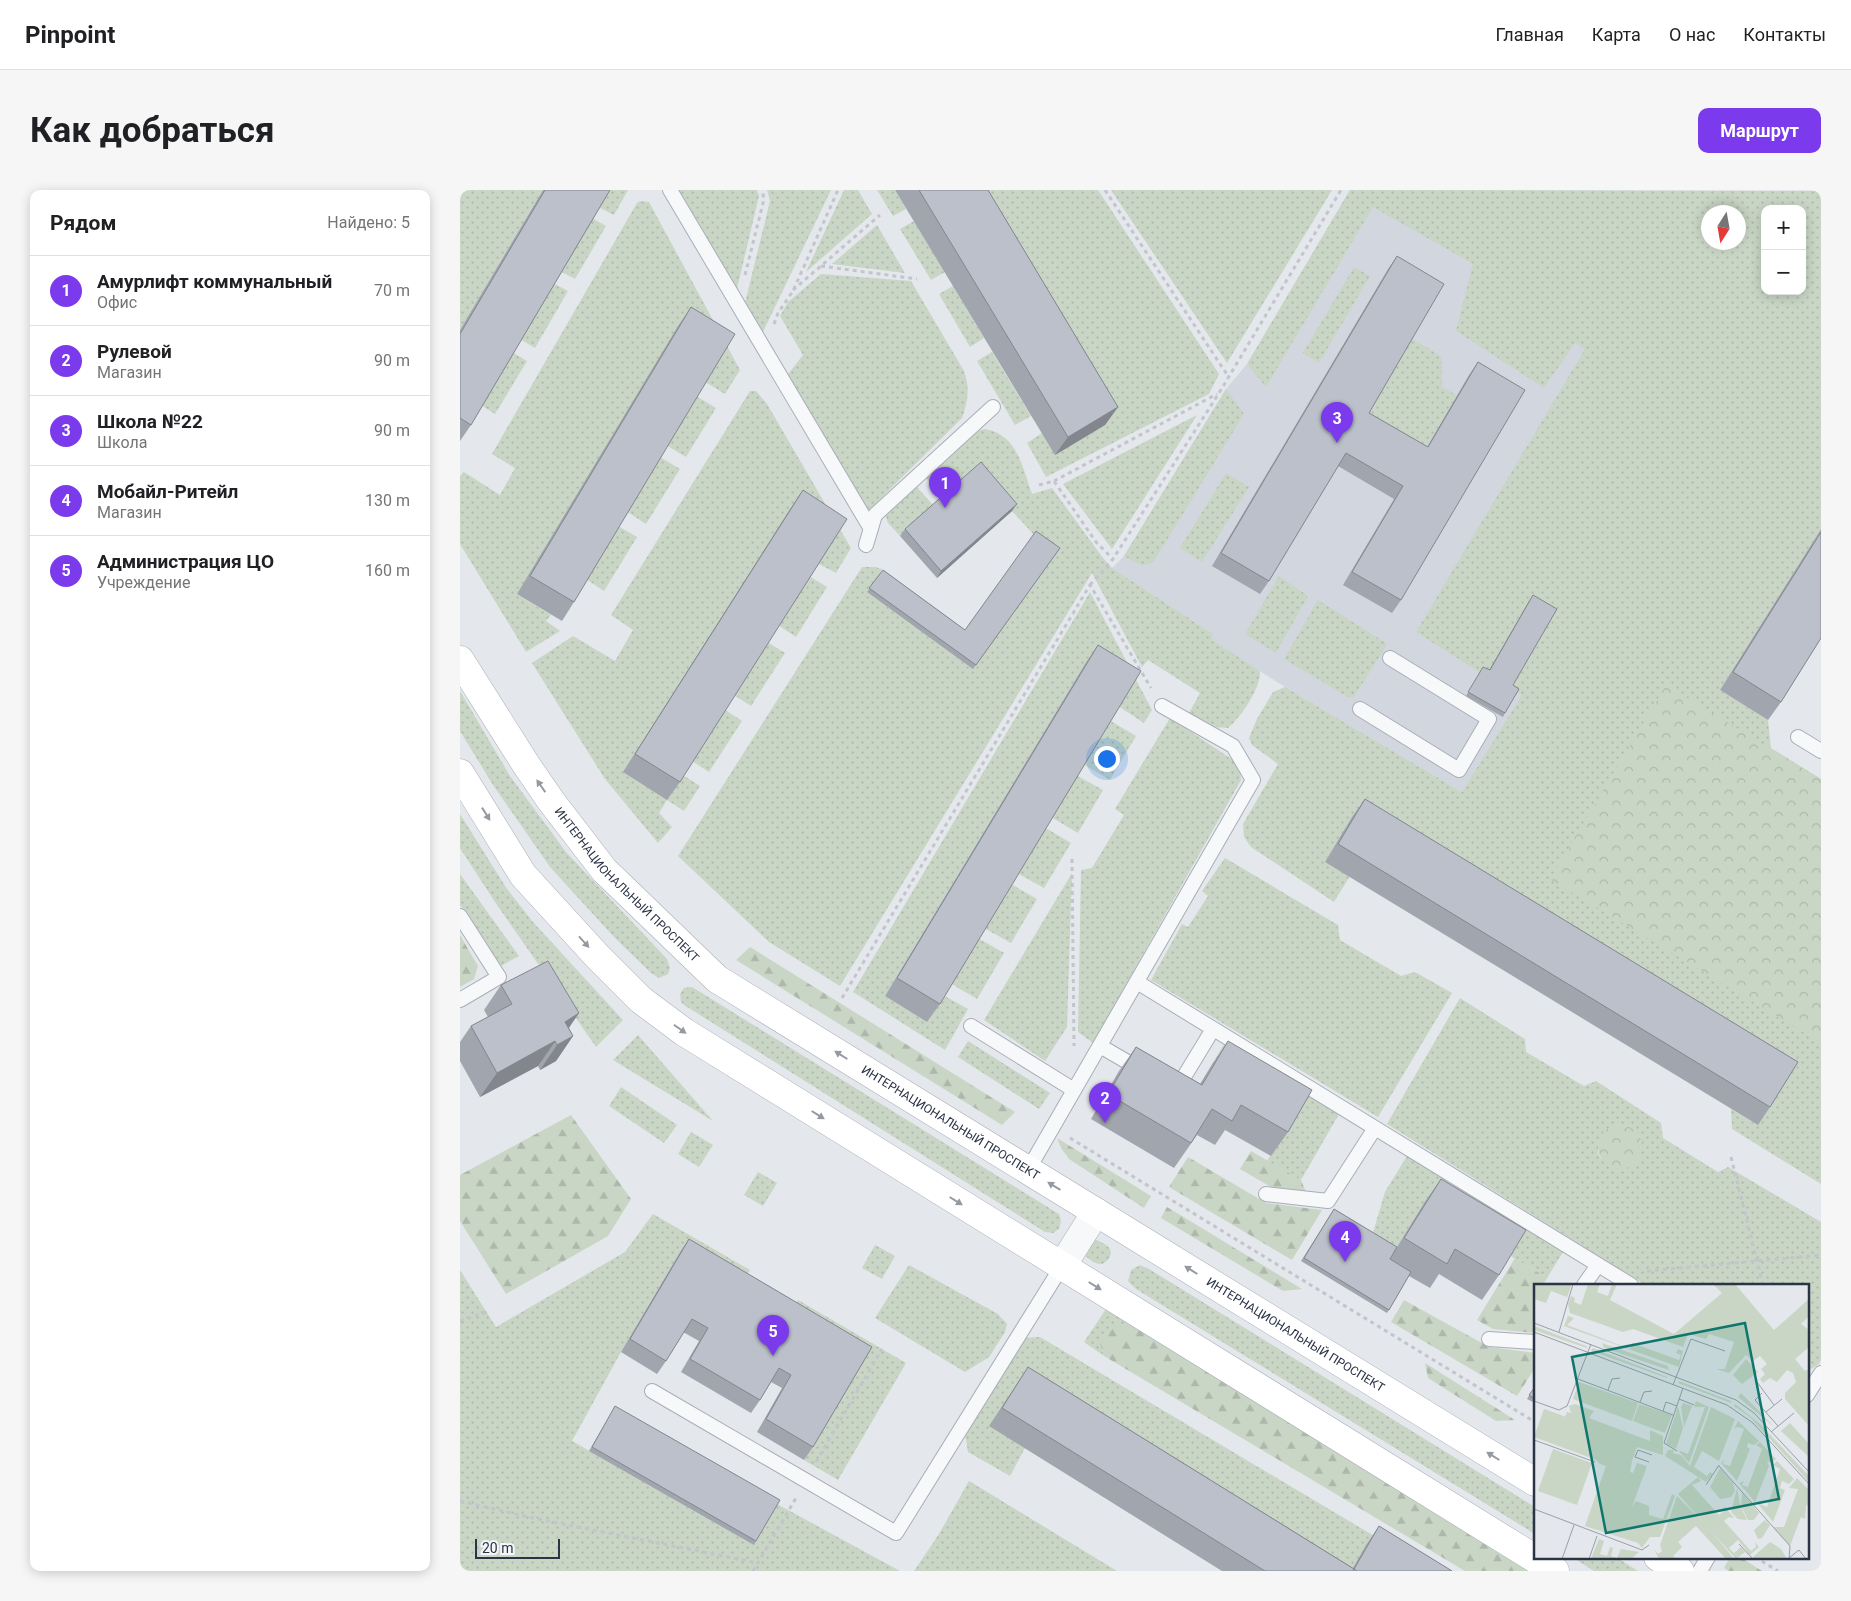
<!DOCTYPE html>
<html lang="ru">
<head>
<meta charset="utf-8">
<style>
	body { margin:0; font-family:Roboto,sans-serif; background:#f6f6f6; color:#202124 }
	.controls { position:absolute; right:15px; top:15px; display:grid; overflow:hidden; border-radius:10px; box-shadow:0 2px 12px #0003 }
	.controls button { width:45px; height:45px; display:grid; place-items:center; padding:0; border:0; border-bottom:1px solid #e0e0e0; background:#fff; color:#202124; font:25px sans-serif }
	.compass { position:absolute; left:1241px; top:15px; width:45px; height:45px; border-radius:50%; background:#fff; box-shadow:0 2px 12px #0003; rotate:191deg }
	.scale { position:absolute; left:15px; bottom:12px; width:85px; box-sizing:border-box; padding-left:5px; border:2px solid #2b3445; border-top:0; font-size:14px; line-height:18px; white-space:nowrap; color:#2b3445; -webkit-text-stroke:4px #f4f6f9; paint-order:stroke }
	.you { position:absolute; left:646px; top:568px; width:18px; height:18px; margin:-12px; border:4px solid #fff; border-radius:50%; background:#1a73e8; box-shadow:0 0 0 8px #1a73e833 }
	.badge { display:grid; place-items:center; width:32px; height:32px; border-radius:50%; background:#7c3aed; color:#fff; font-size:16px; font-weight:700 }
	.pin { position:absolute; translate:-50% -41px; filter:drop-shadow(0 1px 2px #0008) }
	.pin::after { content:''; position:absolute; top:26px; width:18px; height:15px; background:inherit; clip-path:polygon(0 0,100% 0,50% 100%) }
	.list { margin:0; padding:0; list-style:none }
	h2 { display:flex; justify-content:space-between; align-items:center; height:65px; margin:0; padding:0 20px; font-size:21px }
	h2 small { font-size:16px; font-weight:400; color:#757577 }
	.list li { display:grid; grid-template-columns:32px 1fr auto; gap:15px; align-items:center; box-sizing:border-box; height:70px; padding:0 20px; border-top:1px solid #e0e0e0 }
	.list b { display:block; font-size:19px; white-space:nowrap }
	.list p { margin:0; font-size:16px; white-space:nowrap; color:#757577 }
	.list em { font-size:16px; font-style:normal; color:#757577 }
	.map { position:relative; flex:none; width:1361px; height:1381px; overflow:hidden; border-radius:10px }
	header { display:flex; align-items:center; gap:30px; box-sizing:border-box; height:70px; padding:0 25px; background:#fff; border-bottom:1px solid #e0e0e0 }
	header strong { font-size:24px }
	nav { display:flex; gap:28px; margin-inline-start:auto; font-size:18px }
	.intro { display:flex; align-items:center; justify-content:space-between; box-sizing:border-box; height:120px; padding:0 30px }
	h1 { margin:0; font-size:35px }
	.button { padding:12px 22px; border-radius:10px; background:#7c3aed; color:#fff; font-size:18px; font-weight:700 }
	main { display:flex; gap:30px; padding:0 30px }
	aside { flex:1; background:#fff; border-radius:10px; box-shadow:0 2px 12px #0003 }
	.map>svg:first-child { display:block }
	.built { fill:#d2d6de }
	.grass { fill:url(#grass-dots); fill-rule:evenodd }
	.forest { fill:url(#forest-firs) }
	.park { fill:url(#park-crowns) }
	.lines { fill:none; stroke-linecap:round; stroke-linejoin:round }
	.service-casing { stroke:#a9aeb7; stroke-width:16 }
	.tertiary-casing { stroke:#a9aeb7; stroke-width:29 }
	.secondary-casing { stroke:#a9aeb7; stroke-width:29 }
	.path { stroke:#c2c5cb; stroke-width:3; stroke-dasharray:4 4; stroke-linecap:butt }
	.service { stroke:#f7f8fa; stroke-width:14 }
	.tertiary { stroke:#f7f8fa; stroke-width:28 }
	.secondary { stroke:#fff; stroke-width:28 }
	.wall { fill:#a1a5ae }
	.shaded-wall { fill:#83868d }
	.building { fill:#bbc0ca; stroke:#83868d }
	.oneway { fill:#959aa2 }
	.labels { text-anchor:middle; stroke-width:4; stroke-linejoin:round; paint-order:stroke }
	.street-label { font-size:12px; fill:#2b3445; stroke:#f4f6f9 }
	.inset-road { fill:none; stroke:#9a9fa9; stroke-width:1 }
	.view { fill:#0f766e; fill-opacity:0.15; stroke:#0f766e; stroke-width:2.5 }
	.inset-edge { fill:none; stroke:#2b3445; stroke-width:2.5 }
</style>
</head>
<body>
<header>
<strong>Pinpoint</strong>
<nav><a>Главная</a><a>Карта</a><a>О нас</a><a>Контакты</a></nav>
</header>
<div class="intro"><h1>Как добраться</h1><a class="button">Маршрут</a></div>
<main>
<aside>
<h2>Рядом<small>Найдено: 5</small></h2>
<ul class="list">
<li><span class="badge">1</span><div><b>Амурлифт коммунальный</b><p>Офис</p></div><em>70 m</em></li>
<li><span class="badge">2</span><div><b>Рулевой</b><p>Магазин</p></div><em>90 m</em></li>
<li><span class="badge">3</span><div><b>Школа №22</b><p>Школа</p></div><em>90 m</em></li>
<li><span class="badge">4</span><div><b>Мобайл-Ритейл</b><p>Магазин</p></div><em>130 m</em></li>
<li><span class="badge">5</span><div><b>Администрация ЦО</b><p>Учреждение</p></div><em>160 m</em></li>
</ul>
</aside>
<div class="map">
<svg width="1361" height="1381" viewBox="0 0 1361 1381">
	<defs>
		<pattern id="grass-dots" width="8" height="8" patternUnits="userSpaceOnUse" patternTransform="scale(1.25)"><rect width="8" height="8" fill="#c9d6c5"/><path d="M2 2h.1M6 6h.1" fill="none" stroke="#adb8ab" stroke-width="1.8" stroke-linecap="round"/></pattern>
		<pattern id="forest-firs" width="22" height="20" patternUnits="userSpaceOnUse" patternTransform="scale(1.25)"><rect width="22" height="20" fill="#c9d6c5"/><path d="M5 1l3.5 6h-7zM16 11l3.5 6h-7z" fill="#adb8ab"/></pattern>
		<pattern id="park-crowns" width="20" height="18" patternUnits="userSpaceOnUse" patternTransform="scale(1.25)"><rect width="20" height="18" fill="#c9d6c5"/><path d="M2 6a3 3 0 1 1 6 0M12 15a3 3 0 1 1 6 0" fill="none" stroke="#adb8ab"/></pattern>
	</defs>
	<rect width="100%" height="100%" fill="#e4e7ec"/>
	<path class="built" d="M890 0 1248 52H1278L1305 101H1342L1361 99 1002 602 825 497 751 450 752 443 652 378 664 366 766 199 787 174Z"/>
	<path class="grass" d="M0 0H83L0 140Z
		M148 0H168L154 25 138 17Z
		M218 0H297L299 6 276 103Z
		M307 0H371L302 144 285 113 310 11Z
		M384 0H398L412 24 346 82Z
		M417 0H435L446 19 433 26Z
		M504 0H638L759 184 749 204 586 287 567 253 582 243Z
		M651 0H872L767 173Z
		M890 0 1361 1V339L1260 500 1308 530 1311 558 1361 589V994L1272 939 1271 919 1298 935 893 627 865 672 890 686 874 712 791 657 784 647 783 634 818 574 792 555 789 548 797 529 813 502 825 497 1002 602 1062 505 1051 499 1070 409 1027 484 1021 480 1019 482 956 442 1125 159 1115 153 1084 198 996 141 1013 74 913 17 806 197 787 174ZM1305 19H1342V101H1305ZM1248 22H1278V52H1248Z
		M180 11 189 12 280 180 265 204 245 192 57 404 91 425 86 431 100 441 66 462 0 354V286L4 282 40 305 55 278 32 264 177 13Z
		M132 28 146 36 115 89 100 81Z
		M454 31 485 82 471 90 440 39Z
		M417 35 445 83 372 74Z
		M894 77 910 86 859 173 843 163Z
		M361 84 451 91 504 181C510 198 508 212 502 228L405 324 325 188 343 165 320 126 328 112Z
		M93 93 108 101 75 158 60 149Z
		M493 96 524 148 510 157 479 104Z
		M951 148 982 167V196L997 206 959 270 900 236Z
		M52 162 67 171 35 224 21 215Z
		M532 162 571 226 555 235 517 171Z
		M766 199 784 224 694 371C682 379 675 372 664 366Z
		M290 201H296L307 214 391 358 376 383 357 373 223 585 240 596 224 621 207 610 199 623 212 637 198 653 145 589 72 473 113 446 155 471 173 440 151 425Z
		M236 206 256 218 226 267 206 255Z
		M737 225 652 359 603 294Z
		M525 239C558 245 562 277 572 304L592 298 643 368 652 378 752 443V450L800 481C801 498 781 527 768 538L756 537 729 523 740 503 688 470 682 477 632 383 380 796 309 752 218 666 402 377H415L422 379 420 384 407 402 513 478 574 345 552 321 484 307 465 287 520 240Z
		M200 267 220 279 186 334 166 321Z
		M766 283 789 297 742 372 720 358Z
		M455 295 474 316 440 346 428 333 425 324Z
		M158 336 177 347 144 401 126 389Z
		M349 386 367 397 336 447 318 435Z
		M819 386 848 406 816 463 785 444Z
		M630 402 692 520 684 533 658 516 625 474 425 806 467 832 483 805 508 819 485 860 393 802Z
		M858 410 926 453V456L894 507H888L824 469Z
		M307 452 325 463 291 516 274 505Z
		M0 501 50 586 106 662 207 769 210 778 208 784 199 788 191 783 154 747 90 677 33 595 0 541Z
		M264 519 282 531 249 582 232 571Z
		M710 528 776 572 780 580 781 590 633 853 618 842 621 680 632 678 664 625 655 619Z
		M649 530 676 546 650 590 623 574Z
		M616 585 643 600 618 643 591 627Z
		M0 624 47 699 73 732 163 830 136 857 35 712 0 658Z
		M584 637 611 653 584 698 557 683Z
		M765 668 878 735 880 750 941 786 955 782 992 803 918 927 691 790 722 734 728 737 748 706 742 701Z
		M612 683 607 837 585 871 524 830Z
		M0 684 59 766 41 776 0 715Z
		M551 694 577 709 551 753 524 738Z
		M518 748 544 763 517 809 490 793Z
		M232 797 599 1024 601 1031 599 1039 593 1043 585 1042 224 815 221 812 220 804 224 798Z
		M1000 808 1065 849 1066 862 1124 896 1136 891 1201 933 1203 948 1258 982 1268 977 1361 1032V1170L1358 1175 1347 1181V1095H1185L927 934ZM1158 935 1166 936 1172 939 1141 969 1138 963V955Z
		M178 845 253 931 153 870Z
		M508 851 590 903 579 919 498 867Z
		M764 854 879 924 841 990 807 971 835 924 751 876Z
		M161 897 217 935 204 953 149 916Z
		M231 942 253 955 239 977 218 964Z
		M947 966 1103 1062 1087 1088 964 1013 935 1060 912 1046 925 1002Z
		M298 982 317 993 303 1016 284 1005Z
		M193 1024 290 1080 280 1097 220 1062 161 1162 112 1251 294 1354 317 1314 440 1381H0V1080L36 1137 165 1062Z
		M633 1048C638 1051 647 1054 650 1059 653 1065 647 1074 640 1074 634 1074 627 1067 623 1064Z
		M415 1055 435 1066 422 1089 402 1078Z
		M449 1075 538 1124 547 1134 545 1142 529 1167 505 1182 415 1128Z
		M680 1075 689 1079 1075 1317V1344L676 1099 668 1091 671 1080Z
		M338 1110 446 1173 378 1290 344 1270 403 1170 329 1126Z
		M646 1119 684 1141 640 1154 644 1166 624 1152Z
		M580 1147 973 1381H891L556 1195 530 1236 565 1258 550 1286 508 1262 505 1243 564 1148Z
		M509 1291 657 1381H454L479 1344Z
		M1112 1367H1156L1178 1381H1134Z"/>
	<path class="forest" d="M0 745 18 776 14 789 0 797Z
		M290 757 555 922 542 935 276 770Z
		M111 925 171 1009 148 1046 46 1104 0 1031V985Z
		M597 948 691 1006 684 1018 609 969 601 958Z
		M791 961 841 990 846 1002 813 998 780 979Z
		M728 967 806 1013 862 1020 832 1070 709 997Z
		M707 1017 842 1099 823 1101 701 1028Z
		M1055 1068 1087 1088 1083 1095H1075V1143L1033 1139 1017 1130Z
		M944 1110 1029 1157 1075 1163V1178L1057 1206 931 1132Z
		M662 1135 684 1141 1073 1381H1005L644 1166 640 1154 646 1140Z
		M965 1173 1055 1230 1036 1231 968 1188Z
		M1270 1367H1280L1302 1381H1269L1264 1378Z"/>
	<path class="park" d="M1206 495 1361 589V853L1090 689Z
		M1138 957a22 22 0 1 1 44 0a22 22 0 1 1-44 0Z"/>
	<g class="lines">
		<g class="service-casing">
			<path id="service" d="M210 0 411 339
				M406 355 415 325 533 217
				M900 519 999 580 1029 529 930 468
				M1338 547 1361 561
				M0 726 39 787 0 810
				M677 792 1171 1095
				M511 836 614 900
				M640 856 683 881
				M714 899 716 900 753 839
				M568 980 793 590 773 556 702 516
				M806 1004 868 1011 915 938
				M1124 1095 1138 1075
				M1029 1149 1075 1152
				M192 1201 436 1343 602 1076
				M1347 1205 1361 1183
				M1240 1381 1248 1367"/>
		</g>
		<g class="tertiary-casing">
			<path id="tertiary" d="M602 1076 636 1022"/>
		</g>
		<g class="secondary-casing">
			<g id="secondary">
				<path id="s1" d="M0 470 65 573 91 611 144 680 257 789 1075 1292"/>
				<path d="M0 583 63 685 137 766 181 810 224 842 1095 1381"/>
				<path d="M1198 1367 1220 1381"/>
			</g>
		</g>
		<path class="path" d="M645 0 768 186
			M361 76 457 89
			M285 85 304 9 302 0
			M333 100 420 25
			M314 134 318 123 333 101 378 0
			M594 291 757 204
			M579 295 594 291 636 352 653 369
			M630 395 653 369 759 203 881 0
			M612 669 614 856
			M382 808 630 395 691 498
			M610 948 1075 1232
			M1271 967 1303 1095
			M1187 1081 1361 1065
			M0 1131 27 1122
			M356 1272 422 1159
			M0 1311 73 1328 298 1373
			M1295 1367 1318 1381
			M293 1381 336 1308"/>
		<use href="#service" class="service"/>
		<use href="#tertiary" class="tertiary"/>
		<use href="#secondary" class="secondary"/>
	</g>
	<path class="wall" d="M83 0H150L11 235 0 251V140Z
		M435 0H528L658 217 645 235 595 265Z
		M937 66 909 223 967 257 1009 185 1018 172 941 410 932 423 883 395 934 309 878 276 809 391 800 404 752 376 928 79Z
		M231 117 114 412 102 431 57 404 218 136Z
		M343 300 220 592 207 610 163 582 330 319Z
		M552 321 477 388 440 346 445 339Z
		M1361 339V448L1321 512 1308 530 1260 500Z
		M600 358 513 479 407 402 423 380 505 440Z
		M1070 409 1053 495 1045 523 1043 527 1006 506 1021 480H1029Z
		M638 455 480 814 467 832 425 806 625 474Z
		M905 609 1310 917 1298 935 865 672 892 627Z
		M41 795 119 823 109 838 113 846 96 871 80 880 78 876 20 907 0 871V852L11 836 28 827 24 820Z
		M768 851 828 942 811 966 765 940 755 955 737 945 714 978 631 929 659 881 676 857 740 894 751 876Z
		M981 989 1039 1085 1022 1110 979 1084 970 1098 949 1086 927 1123 841 1071 874 1019 937 1057 964 1013Z
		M229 1049 412 1157 353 1257 344 1270 297 1242 322 1198 311 1192 300 1210 291 1223 221 1182 239 1151 223 1142 206 1171 197 1184 161 1162 220 1062Z
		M568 1177 893 1378 906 1355 919 1336 992 1381H762L529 1236 556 1195Z
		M1075 1196V1213L1067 1209Z
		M153 1220 296 1351 294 1355 129 1261Z"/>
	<path class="shaded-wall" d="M658 217 645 235 595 265 608 247Z
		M557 314 552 321 477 388 481 381Z
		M119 823 102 847 94 853 78 876 20 907 37 883 105 832Z
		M113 846 96 871 80 880 97 855Z"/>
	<path class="building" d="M85 0H150L11 235 0 228V144Z
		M459 0H528L658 217 608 247Z
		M937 66 984 94 909 223 968 257 1018 172 1065 200 941 410 892 382 943 296 886 263 809 391 761 363Z
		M231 117 275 144 114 412 70 386Z
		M521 272 557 314 481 381 445 339Z
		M343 300 387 329 220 592 175 564Z
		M576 341 600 358 516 475 409 398 423 380 505 440Z
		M1361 342V448L1321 512 1273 482Z
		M1073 405 1097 419 1053 495 1059 499 1045 523 1008 502 1023 477 1030 480Z
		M638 455 681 481 480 814 437 788Z
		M905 609 1338 872 1310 917 878 654Z
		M88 771 119 823 105 832 113 846 97 855 95 851 37 883 11 836 52 814 41 795Z
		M768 851 852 900 828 942 781 915 772 931 752 919 731 953 648 904 676 857 742 895Z
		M981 989 1066 1040 1039 1085 995 1059 987 1074 944 1048Z
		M874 1019 937 1057 930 1069 951 1082 929 1120 844 1068Z
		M229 1049 412 1157 353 1257 306 1229 331 1185 319 1178 300 1210 230 1169 248 1138 232 1129 206 1171 170 1149Z
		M568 1177 894 1379 893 1381H805L542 1218Z
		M1075 1197V1209L1069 1205Z
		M155 1216 320 1310 296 1351 132 1257Z
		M919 1336 992 1381H897L894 1379Z"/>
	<defs><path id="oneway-solid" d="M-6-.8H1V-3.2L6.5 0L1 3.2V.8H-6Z" transform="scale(1.25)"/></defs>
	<g class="oneway">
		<use href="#oneway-solid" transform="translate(81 596) rotate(-125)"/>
		<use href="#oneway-solid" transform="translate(26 624) rotate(58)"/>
		<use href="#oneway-solid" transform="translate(124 752) rotate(48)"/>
		<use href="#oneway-solid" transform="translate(220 839) rotate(35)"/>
		<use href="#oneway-solid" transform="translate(381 865) rotate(-148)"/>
		<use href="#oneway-solid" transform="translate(358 925) rotate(32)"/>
		<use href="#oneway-solid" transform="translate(594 996) rotate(-149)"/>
		<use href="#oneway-solid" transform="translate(496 1011) rotate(32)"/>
		<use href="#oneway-solid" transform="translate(731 1080) rotate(-148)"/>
		<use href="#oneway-solid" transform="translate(635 1096) rotate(32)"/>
		<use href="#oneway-solid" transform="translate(1033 1266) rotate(-148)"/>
	</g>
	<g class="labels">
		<g class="street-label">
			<text dy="4" stroke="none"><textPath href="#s1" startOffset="281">ИНТЕРНАЦИОНАЛЬНЫЙ ПРОСПЕКТ</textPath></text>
			<text dy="4" stroke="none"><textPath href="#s1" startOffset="686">ИНТЕРНАЦИОНАЛЬНЫЙ ПРОСПЕКТ</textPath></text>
			<text dy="4" stroke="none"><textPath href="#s1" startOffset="1091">ИНТЕРНАЦИОНАЛЬНЫЙ ПРОСПЕКТ</textPath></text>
		</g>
	</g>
	<g transform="translate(1074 1094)">
		<rect width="275" height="275" fill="#e4e7ec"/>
		<path d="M0 0H38L33 13 17 7 12 19 0 15ZM54 0H66L63 8 74 12 78 0H83L76 16 140 50 188 9 179 0H201L240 46 275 15V32L267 40 275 46V63L261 75 271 87 275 85V142L251 115V109L262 98 259 89 253 86 243 98 236 94 229 99 226 95 231 90 227 85 233 80 226 72 219 77 212 71 195 89 182 85H191L200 58 175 50 172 55 154 50 149 63 99 45 89 48 36 29 34 20 37 12 41 14 40 18 47 21ZM34 32 40 34 33 41 96 65 98 59 145 76 147 71 142 69 144 65 149 67 145 83 30 42ZM0 42 52 62 53 64 0 46ZM59 64 133 93V94L57 67ZM145 97 197 117V119L144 99ZM45 98 104 119 98 137 39 115ZM207 109 228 130 239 142 204 113ZM162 117 175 123 155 179 144 166 154 170 171 123H160ZM149 119 158 122 150 143 147 123ZM41 120 60 127 55 134 116 157V146L129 152V171L103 163 98 177 96 188 99 189 103 179 113 182 98 223 102 217 115 222V231L129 235 138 210 141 212 126 253H116L108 264 104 259 51 242 72 182 66 180 10 125 31 133 33 128 37 129 35 122ZM105 120 138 131 131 149 99 137ZM201 120 226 140 275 192V198L216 133 200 122ZM144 122 149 144 142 165 132 160ZM177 123 201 135 185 177 168 167 160 183 173 192 176 188 179 190 172 198 131 172 134 166H140L139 169 147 171 156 182ZM204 137 225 157 220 161 214 159 213 163 216 165 203 197 187 179 191 176 189 180 196 182 210 145 204 143 200 145ZM256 139 275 160V173L247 147ZM226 158 242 175 238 179 233 177 235 182 221 218 205 199 210 197 208 201 214 203 228 165 222 161ZM19 165 58 179 43 221 4 207ZM243 177 260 195 255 200 248 197 246 204 251 206 239 238 224 220 225 216 226 220 233 223 246 185 239 181ZM186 184 199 199 201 207 197 213 186 215 176 203ZM164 193 167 197 158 201 185 231 190 227V222L200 234 195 233 190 237 217 267 222 263 221 258 225 263 216 271 204 256 195 264 200 269 207 263 211 268 202 275 144 210ZM263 194 275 206V222L272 221 271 235 267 233 256 262 239 243H250L264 205 255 204ZM203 204 206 221 213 236 204 235 197 228ZM208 209 225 229 220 236H214L207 222ZM143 212 173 242 200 275H192L162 242 144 258 148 263 139 272 142 275H125L120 265 124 270 128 267 126 261ZM231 236 236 241 228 254 224 255 220 246ZM65 255 70 257 66 270 73 272 76 263 79 264 77 272 83 274 87 265 105 268 97 275H57ZM236 258 247 265 253 275H221L219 273Z" fill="#c9d6c5"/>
		<path d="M68 59 134 82 135 86 70 64ZM212 75 224 88 208 100 199 91Z" fill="#c9d6c5"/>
		<path d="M10 125 89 154 79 182 0 153Z" fill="#c9d6c5"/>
		<path class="inset-road" d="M0 39 202 116 220 129 275 188M0 48 193 121 219 139 275 200M25 48 39 0M44 95 139 131M223 98 240 121M139 101 157 55 191 67M74 106 78 95 86 94M228 109 221 116 244 142M145 115 160 121M0 117 25 126 33 122 57 60M106 118 110 108 118 107M129 127 132 118 143 122M232 128 248 115M237 148 260 129M0 156 61 178M143 167 130 159 149 104M115 178 101 173 104 166 118 171M185 182 256 262 255 275M172 201 185 181M0 225 108 266 115 261M205 260 219 275M255 274 265 266 272 275M28 275 40 241M55 275 63 252"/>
		<path class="view" d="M211 39 245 215 72 249 38 73Z"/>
		<rect width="275" height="275" class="inset-edge"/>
	</g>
</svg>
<div class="controls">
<button>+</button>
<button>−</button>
</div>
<svg class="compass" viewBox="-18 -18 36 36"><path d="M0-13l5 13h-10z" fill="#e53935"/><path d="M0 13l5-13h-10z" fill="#757577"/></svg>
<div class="scale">20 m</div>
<div class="you"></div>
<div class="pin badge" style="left:485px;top:318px">1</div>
<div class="pin badge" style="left:645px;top:933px">2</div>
<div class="pin badge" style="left:877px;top:253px">3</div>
<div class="pin badge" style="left:885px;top:1072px">4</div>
<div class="pin badge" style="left:313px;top:1166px">5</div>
</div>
</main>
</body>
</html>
